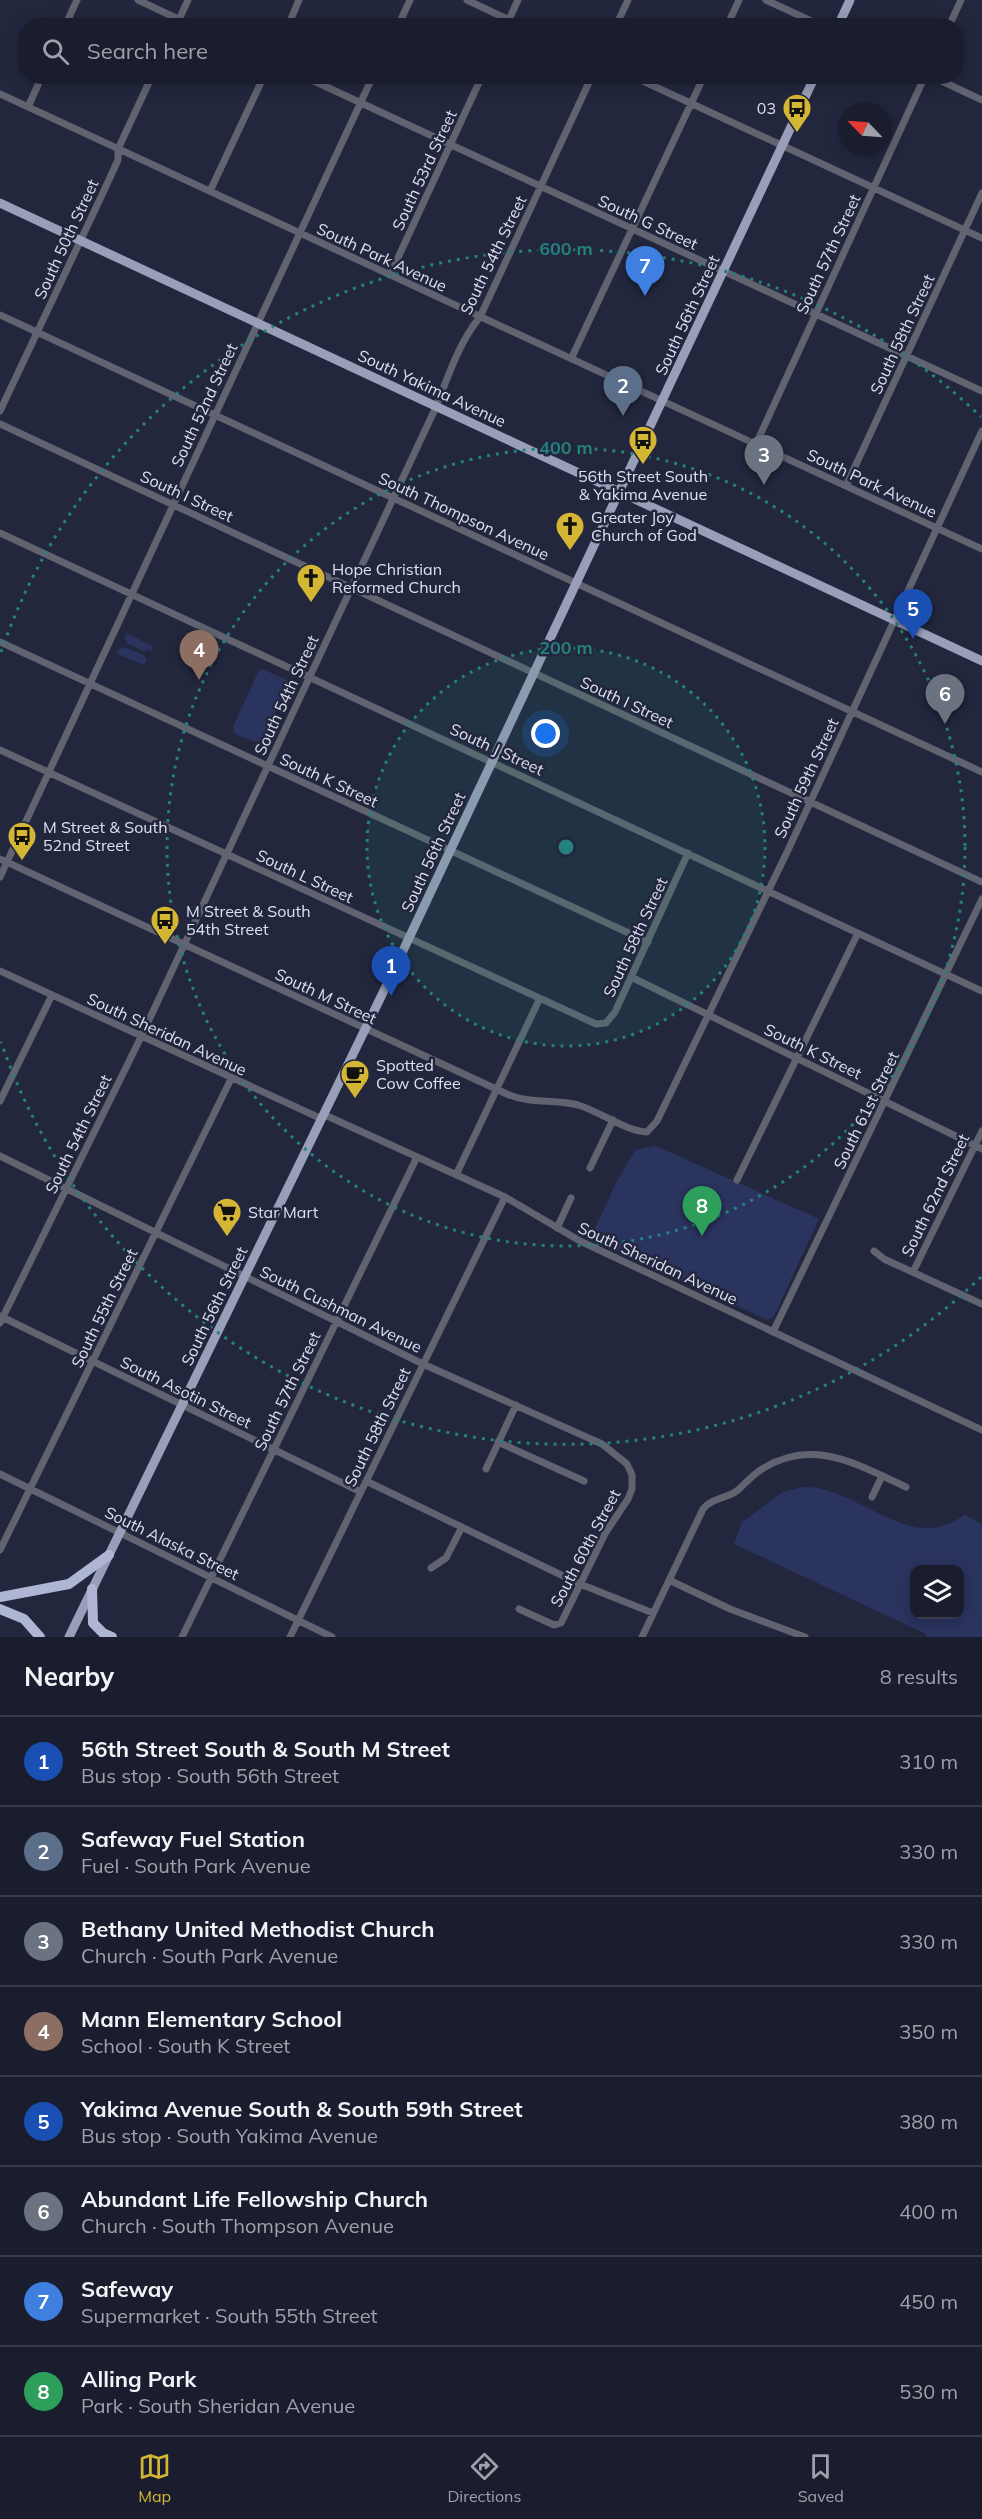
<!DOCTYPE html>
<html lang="en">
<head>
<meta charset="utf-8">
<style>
	body { margin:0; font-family:Mulish,sans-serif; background:#232636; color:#f1f3f6 }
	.controls { position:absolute; right:18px; bottom:18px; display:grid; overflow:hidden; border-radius:12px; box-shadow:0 3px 15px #0003 }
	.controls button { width:54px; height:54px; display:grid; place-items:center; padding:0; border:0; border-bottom:2px solid #383b4a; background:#1a1d2e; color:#f1f3f6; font:30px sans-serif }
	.compass { position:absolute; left:838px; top:102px; width:54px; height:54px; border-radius:50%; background:#1a1d2e; box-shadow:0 3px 15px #0003; rotate:295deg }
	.you { position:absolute; left:546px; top:734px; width:21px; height:21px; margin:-15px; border:4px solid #fff; border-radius:50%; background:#1a73e8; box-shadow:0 0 0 9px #1a73e833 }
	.badge { display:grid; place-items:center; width:39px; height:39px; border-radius:50%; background:#d5b534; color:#fff; font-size:20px; font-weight:700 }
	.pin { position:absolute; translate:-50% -50px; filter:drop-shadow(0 2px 3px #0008) }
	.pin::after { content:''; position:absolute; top:32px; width:21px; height:18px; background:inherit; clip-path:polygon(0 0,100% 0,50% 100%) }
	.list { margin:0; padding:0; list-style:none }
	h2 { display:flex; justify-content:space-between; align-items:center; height:78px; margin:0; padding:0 24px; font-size:26px }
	h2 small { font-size:20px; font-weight:400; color:#9fa2aa }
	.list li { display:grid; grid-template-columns:39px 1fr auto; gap:18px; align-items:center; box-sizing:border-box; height:90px; padding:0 24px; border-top:2px solid #383b4a }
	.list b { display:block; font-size:22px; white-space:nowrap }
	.list p { margin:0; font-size:20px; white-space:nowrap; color:#9fa2aa }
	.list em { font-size:20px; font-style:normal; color:#9fa2aa }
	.icon { flex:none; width:33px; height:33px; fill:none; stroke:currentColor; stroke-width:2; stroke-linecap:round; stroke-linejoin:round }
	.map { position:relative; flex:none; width:982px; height:1637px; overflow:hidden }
	.search { position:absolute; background:#1a1d2e; box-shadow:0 3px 15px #0003; left:18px; right:18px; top:18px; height:66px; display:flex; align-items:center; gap:15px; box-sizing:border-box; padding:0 21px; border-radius:24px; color:#9fa2aa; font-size:22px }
	.sheet { height:798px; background:#1a1d2e }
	nav { display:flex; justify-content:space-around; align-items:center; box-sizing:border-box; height:84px; border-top:2px solid #383b4a; background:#1a1d2e; font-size:16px; color:#9fa2aa }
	nav a { display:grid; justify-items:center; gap:3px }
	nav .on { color:#d5b534 }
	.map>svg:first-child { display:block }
	.green { fill:#2b335f; fill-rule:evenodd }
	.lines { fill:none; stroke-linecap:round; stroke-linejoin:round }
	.minor { stroke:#616470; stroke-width:7 }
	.major { stroke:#999fb8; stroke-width:9 }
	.highway { stroke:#afb6d4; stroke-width:10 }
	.ring { fill:none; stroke:#24817b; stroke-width:3; stroke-dasharray:3 6 }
	.labels { text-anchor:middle; stroke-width:5; stroke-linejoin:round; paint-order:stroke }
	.poi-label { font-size:16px; fill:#dce0f0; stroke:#22273e; text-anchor:start }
	.street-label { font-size:16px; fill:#dce0f0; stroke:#22273e }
	.centre { fill:#24817b; stroke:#22273e; stroke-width:3 }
	.ring-label { font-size:18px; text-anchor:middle; font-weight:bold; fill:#24817b; stroke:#22273e; stroke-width:5; stroke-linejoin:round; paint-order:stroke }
</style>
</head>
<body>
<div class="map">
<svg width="982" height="1637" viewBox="0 0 982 1637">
	<rect width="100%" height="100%" fill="#22273e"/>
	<path class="green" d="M127 633 153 647 151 651 147 649 145 652 126 643 127 641 124 639Z
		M125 647 143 655 147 660 144 665 117 654 120 648 123 649Z
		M262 669 287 680 289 688 262 740 255 742 235 734 233 727 258 672Z
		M656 1146 819 1219 773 1318 768 1320 590 1239 616 1183 635 1150Z
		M803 1487C849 1485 893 1536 939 1527 948 1525 957 1520 965 1515L982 1524V1637H927L924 1633 734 1544 742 1522 783 1492ZM914 1570H960V1614H914Z"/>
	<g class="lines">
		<path class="minor" d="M138 0 193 26
			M467 0 522 26
			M766 0 822 26
			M65 26 77 0
			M176 26 188 0
			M288 26 299 0
			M398 26 410 0
			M506 26 518 0
			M616 26 628 0
			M727 26 739 0
			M949 26 961 0
			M303 76 982 391
			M632 76 982 238
			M931 76 982 100
			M0 94 982 549
			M28 107 42 76
			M210 191 264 76
			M390 275 482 76
			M0 315 982 772
			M571 359 704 76
			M0 411 101 197 118 160V149L152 76
			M0 424 982 882
			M756 444 925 76
			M846 486 982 193
			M0 533 982 991
			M0 642 648 942
			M0 750 596 1024 606 1023 615 1012 688 853
			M0 859 509 1095C532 1104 555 1099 578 1105 599 1111 627 1132 647 1132L657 1121 789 848 982 431
			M0 877 373 76
			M0 971 322 1119
			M631 977 982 1149
			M0 1101 52 995
			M325 1115 505 1197 580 1241 982 1430
			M0 1156 423 1364 602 1444 627 1464 632 1475V1489L628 1499 606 1532 561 1623 554 1625 519 1609
			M590 1168 613 1120
			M456 1175 539 1000
			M737 1180 858 933
			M557 1228 571 1198
			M874 1251 884 1259 982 1304
			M913 1272 982 1131
			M0 1316 361 1492
			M0 1323 141 1037 436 407C448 377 459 342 480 317L592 76
			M773 1332 982 899
			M498 1442 584 1481
			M486 1469 516 1405
			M0 1474 332 1637
			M366 1481 580 1584 653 1613
			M872 1497 882 1476
			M0 1550 231 1079
			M431 1568 446 1558 462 1527
			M669 1580 730 1609 805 1637
			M182 1637 417 1157
			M290 1637 505 1197
			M642 1637 703 1509C713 1497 727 1499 738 1490 745 1483 751 1477 759 1471 811 1436 856 1464 906 1487"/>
		<path class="major" d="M838 26 850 0
			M0 203 982 661
			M69 1637 393 972 815 76"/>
		<path class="highway" d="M92 1589 93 1623 103 1633 112 1637
			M0 1597 69 1584 109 1555
			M0 1609 24 1619 40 1637"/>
	</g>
	<circle cx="566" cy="847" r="199" fill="#24817b" fill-opacity=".12"/>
	<g class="ring">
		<circle cx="566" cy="847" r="199"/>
		<circle cx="566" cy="847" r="399"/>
		<path d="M981 1277A598 598 0 0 1 1 1042M1 652A598 598 0 0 1 981 417"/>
	</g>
	<defs>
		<g id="bus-pin" transform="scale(1.5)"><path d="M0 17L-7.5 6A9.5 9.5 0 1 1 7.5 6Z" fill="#d5b534" stroke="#22273e"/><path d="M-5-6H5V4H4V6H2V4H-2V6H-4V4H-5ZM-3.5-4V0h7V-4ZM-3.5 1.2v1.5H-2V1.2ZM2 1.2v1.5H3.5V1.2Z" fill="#111"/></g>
		<g id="church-pin" transform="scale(1.5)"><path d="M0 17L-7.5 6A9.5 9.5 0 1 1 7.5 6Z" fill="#d5b534" stroke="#22273e"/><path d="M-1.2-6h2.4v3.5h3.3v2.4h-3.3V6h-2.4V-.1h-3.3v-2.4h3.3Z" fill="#111"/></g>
		<g id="cafe-pin" transform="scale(1.5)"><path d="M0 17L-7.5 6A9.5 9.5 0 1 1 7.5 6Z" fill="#d5b534" stroke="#22273e"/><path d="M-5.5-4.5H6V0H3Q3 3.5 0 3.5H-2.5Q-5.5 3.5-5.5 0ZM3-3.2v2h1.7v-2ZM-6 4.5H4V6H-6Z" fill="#111"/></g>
		<g id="supermarket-pin" transform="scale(1.5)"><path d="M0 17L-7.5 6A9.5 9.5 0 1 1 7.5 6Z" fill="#d5b534" stroke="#22273e"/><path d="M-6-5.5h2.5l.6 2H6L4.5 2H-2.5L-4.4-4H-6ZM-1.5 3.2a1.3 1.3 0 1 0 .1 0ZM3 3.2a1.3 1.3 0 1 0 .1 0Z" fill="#111"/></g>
	</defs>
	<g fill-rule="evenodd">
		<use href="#bus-pin" x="797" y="108"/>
		<use href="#bus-pin" x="643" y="440"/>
		<use href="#church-pin" x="570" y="526"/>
		<use href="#church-pin" x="311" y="578"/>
		<use href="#bus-pin" x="22" y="836"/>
		<use href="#bus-pin" x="165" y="920"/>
		<use href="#cafe-pin" x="355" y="1074"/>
		<use href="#supermarket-pin" x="227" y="1212"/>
	</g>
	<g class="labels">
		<g class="poi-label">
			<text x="776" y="114" text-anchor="end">03</text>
			<text x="643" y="482" text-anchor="middle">56th Street South<tspan x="643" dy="18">&amp; Yakima Avenue</tspan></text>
			<text x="591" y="523">Greater Joy<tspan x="591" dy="18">Church of God</tspan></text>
			<text x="332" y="575">Hope Christian<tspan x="332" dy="18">Reformed Church</tspan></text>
			<text x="43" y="833">M Street &amp; South<tspan x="43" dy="18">52nd Street</tspan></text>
			<text x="186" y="917">M Street &amp; South<tspan x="186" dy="18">54th Street</tspan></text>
			<text x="376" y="1071">Spotted<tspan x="376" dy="18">Cow Coffee</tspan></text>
			<text x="248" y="1218">Star Mart</text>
		</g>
		<g class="street-label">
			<text transform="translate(424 170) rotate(-65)" y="6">South 53rd Street</text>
			<text transform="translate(648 222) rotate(25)" y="6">South G Street</text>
			<text transform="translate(66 239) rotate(-65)" y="6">South 50th Street</text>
			<text transform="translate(828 254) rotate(-65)" y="6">South 57th Street</text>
			<text transform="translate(493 255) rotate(-64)" y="6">South 54th Street</text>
			<text transform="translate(382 257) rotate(25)" y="6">South Park Avenue</text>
			<text transform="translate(687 315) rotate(-65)" y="6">South 56th Street</text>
			<text transform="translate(902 334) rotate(-65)" y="6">South 58th Street</text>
			<text transform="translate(432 388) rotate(25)" y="6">South Yakima Avenue</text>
			<text transform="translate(204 405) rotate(-65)" y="6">South 52nd Street</text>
			<text transform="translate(872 483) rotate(25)" y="6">South Park Avenue</text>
			<text transform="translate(187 496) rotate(25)" y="6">South I Street</text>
			<text transform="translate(464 516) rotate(25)" y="6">South Thompson Avenue</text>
			<text transform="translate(286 695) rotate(-65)" y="6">South 54th Street</text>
			<text transform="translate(627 702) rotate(25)" y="6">South I Street</text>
			<text transform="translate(497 749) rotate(25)" y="6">South J Street</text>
			<text transform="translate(806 778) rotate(-65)" y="6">South 59th Street</text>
			<text transform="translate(329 780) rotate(25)" y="6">South K Street</text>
			<text transform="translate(433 852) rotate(-65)" y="6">South 56th Street</text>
			<text transform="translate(305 876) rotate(25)" y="6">South L Street</text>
			<text transform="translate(635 937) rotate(-65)" y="6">South 58th Street</text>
			<text transform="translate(326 996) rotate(25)" y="6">South M Street</text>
			<text transform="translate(167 1034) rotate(25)" y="6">South Sheridan Avenue</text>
			<text transform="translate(813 1051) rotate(26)" y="6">South K Street</text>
			<text transform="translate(866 1110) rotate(-64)" y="6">South 61st Street</text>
			<text transform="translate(78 1134) rotate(-64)" y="6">South 54th Street</text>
			<text transform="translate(935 1195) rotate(-64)" y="6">South 62nd Street</text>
			<text transform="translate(658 1263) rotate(25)" y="6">South Sheridan Avenue</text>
			<text transform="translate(214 1306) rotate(-64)" y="6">South 56th Street</text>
			<text transform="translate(104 1308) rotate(-64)" y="6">South 55th Street</text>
			<text transform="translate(341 1309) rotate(26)" y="6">South Cushman Avenue</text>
			<text transform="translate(287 1391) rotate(-64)" y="6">South 57th Street</text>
			<text transform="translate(186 1392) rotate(26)" y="6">South Asotin Street</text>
			<text transform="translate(377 1427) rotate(-64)" y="6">South 58th Street</text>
			<text transform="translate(172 1543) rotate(26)" y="6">South Alaska Street</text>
			<text transform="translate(585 1548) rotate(-62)" y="6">South 60th Street</text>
		</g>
	</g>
	<circle cx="566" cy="847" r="9" class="centre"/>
	<g class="ring-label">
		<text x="566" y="255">600 m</text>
		<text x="566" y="454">400 m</text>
		<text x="566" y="654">200 m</text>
	</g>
</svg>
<div class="controls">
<button><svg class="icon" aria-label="layers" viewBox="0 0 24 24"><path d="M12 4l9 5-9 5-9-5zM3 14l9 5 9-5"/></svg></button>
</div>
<svg class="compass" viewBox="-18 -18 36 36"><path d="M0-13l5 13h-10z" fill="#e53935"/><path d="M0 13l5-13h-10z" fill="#9fa2aa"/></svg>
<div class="you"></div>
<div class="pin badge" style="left:391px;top:996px;background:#1a4fb4">1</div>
<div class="pin badge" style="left:623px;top:416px;background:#5c6f8a">2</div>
<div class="pin badge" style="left:764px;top:485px;background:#6b7280">3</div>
<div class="pin badge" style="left:199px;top:680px;background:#8d6e63">4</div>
<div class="pin badge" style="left:913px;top:639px;background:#1a4fb4">5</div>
<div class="pin badge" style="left:945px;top:724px;background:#6b7280">6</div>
<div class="pin badge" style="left:645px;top:296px;background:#3f7fe0">7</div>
<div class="pin badge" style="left:702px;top:1236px;background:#2e9e5b">8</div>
<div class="search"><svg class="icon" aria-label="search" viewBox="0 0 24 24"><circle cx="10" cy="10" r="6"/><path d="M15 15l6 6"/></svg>Search here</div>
</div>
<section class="sheet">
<h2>Nearby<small>8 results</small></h2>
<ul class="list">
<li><span class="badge" style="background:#1a4fb4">1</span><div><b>56th Street South &amp; South M Street</b><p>Bus stop · South 56th Street</p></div><em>310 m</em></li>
<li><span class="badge" style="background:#5c6f8a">2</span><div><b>Safeway Fuel Station</b><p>Fuel · South Park Avenue</p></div><em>330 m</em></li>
<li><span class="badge" style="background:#6b7280">3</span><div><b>Bethany United Methodist Church</b><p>Church · South Park Avenue</p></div><em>330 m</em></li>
<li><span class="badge" style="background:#8d6e63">4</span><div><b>Mann Elementary School</b><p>School · South K Street</p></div><em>350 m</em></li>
<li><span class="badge" style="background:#1a4fb4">5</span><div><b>Yakima Avenue South &amp; South 59th Street</b><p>Bus stop · South Yakima Avenue</p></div><em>380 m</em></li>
<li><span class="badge" style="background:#6b7280">6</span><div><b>Abundant Life Fellowship Church</b><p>Church · South Thompson Avenue</p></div><em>400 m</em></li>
<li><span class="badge" style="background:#3f7fe0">7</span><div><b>Safeway</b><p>Supermarket · South 55th Street</p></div><em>450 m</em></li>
<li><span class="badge" style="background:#2e9e5b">8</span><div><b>Alling Park</b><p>Park · South Sheridan Avenue</p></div><em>530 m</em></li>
</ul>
</section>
<nav>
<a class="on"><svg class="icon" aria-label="map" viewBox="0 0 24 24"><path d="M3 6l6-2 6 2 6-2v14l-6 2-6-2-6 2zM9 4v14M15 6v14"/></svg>Map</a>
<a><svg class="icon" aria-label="directions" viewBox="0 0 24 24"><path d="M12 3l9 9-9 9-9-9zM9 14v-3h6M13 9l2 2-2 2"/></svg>Directions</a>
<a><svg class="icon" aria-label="saved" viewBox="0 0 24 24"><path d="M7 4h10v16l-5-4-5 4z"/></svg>Saved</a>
</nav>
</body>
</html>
